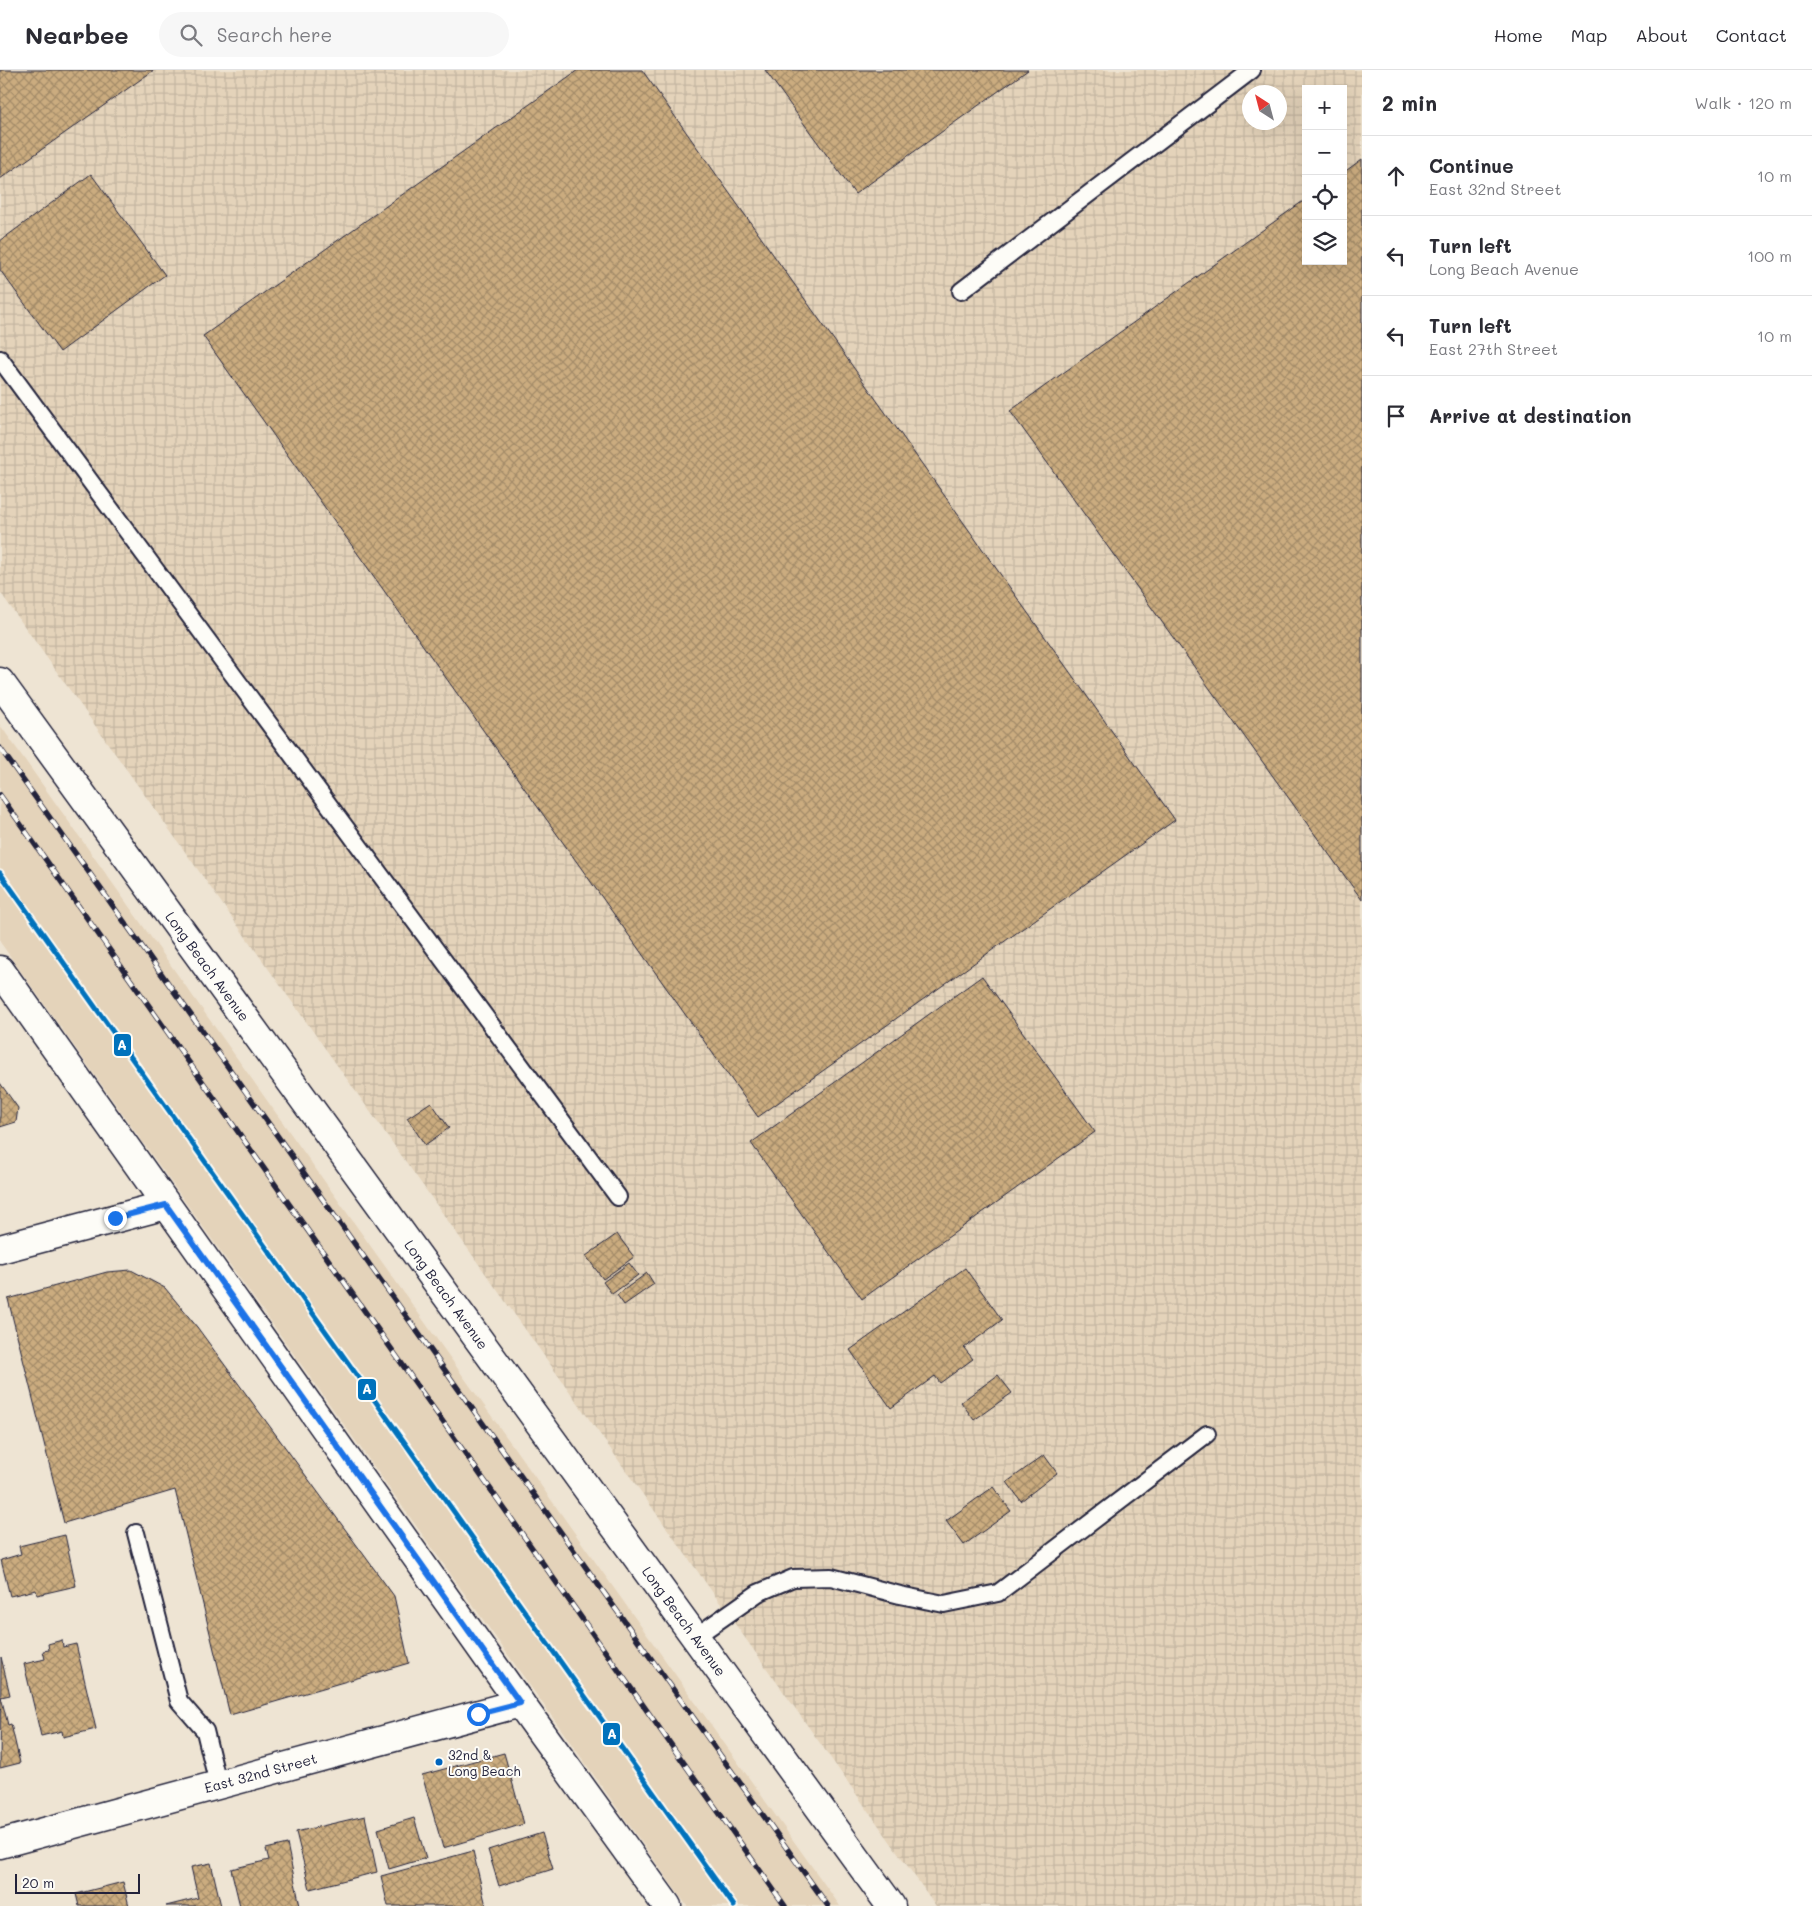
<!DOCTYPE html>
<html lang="en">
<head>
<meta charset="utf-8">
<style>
	body { margin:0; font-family:Mali,sans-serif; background:#f7f7f7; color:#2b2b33 }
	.controls { position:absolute; right:15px; top:15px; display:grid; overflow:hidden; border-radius:0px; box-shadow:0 5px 20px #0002 }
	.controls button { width:45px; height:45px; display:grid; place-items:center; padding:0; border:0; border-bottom:1px solid #e1e1e2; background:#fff; color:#2b2b33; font:25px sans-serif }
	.compass { position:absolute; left:1242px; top:15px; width:45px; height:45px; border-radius:50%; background:#fff; box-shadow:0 5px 20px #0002; rotate:324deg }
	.scale { position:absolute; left:15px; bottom:12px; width:125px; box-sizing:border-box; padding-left:5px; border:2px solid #22223b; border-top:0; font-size:14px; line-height:18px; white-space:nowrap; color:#22223b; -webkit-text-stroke:4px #fdfcf7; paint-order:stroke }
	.stop { position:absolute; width:15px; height:15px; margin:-11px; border:4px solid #1a73e8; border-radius:50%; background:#fff }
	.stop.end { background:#1a73e8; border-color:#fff; box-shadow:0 1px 5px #0008 }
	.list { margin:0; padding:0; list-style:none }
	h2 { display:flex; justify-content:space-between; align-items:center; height:65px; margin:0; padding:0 20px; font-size:21px }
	h2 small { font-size:16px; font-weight:400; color:#7c7c81 }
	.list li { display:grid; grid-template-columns:32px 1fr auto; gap:15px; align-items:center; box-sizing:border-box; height:80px; padding:0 20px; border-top:1px solid #e1e1e2 }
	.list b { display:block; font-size:19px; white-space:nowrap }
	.list p { margin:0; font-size:16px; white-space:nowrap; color:#7c7c81 }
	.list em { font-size:16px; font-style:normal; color:#7c7c81 }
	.icon { flex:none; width:28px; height:28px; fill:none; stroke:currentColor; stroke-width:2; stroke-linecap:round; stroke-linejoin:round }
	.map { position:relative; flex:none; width:1362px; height:1836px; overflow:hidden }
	header { display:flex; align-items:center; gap:30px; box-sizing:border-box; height:70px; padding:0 25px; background:#fff; border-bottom:1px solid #e1e1e2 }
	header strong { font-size:24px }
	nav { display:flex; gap:28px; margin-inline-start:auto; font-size:18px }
	.search { width:350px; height:45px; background:#f7f7f7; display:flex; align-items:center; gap:12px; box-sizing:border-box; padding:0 18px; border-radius:28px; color:#7c7c81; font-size:19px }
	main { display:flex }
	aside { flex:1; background:#fff }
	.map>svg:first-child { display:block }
	.built { fill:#e4d3ba }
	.industrial { fill:url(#industrial-grid); fill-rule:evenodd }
	.building { fill:url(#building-cross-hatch); stroke:#22223b }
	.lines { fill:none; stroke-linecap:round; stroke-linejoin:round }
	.lane-casing { stroke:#22223b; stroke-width:20 }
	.street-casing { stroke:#22223b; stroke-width:31 }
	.secondary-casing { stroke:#22223b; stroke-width:31 }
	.lane { stroke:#fdfcf7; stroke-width:16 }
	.street { stroke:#fdfcf7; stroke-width:28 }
	.secondary { stroke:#fdfcf7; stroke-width:28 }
	.rail-casing { stroke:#22223b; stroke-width:5.5 }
	.rail { stroke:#fdfcf7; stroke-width:4; stroke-dasharray:11; stroke-linecap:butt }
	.rail-1-casing { stroke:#fdfcf7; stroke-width:9 }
	.rail-1 { stroke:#0072bc; stroke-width:5 }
	.route { stroke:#1a73e8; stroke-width:6 }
	.bus-dot { fill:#0065bd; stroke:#fdfcf7; stroke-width:2 }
	.labels { text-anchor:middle; stroke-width:4; stroke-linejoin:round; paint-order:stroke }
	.bus-label { font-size:13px; fill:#22223b; stroke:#fdfcf7; text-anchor:start }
	.street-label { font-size:14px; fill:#22223b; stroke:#fdfcf7 }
	.line-badge { stroke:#fdfcf7; stroke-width:2 }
	.badge-label { font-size:14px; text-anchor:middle; font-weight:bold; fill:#fff }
</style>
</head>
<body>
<header>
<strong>Nearbee</strong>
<div class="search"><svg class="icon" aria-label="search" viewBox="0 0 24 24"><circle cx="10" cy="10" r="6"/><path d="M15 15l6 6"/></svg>Search here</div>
<nav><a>Home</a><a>Map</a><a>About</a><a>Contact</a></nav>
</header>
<main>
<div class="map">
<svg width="1362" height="1836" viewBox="0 0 1362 1836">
	<defs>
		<pattern id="industrial-grid" width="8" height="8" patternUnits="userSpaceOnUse" patternTransform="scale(1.25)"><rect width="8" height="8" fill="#e4d3ba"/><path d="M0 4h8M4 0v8" fill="none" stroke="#c3b5a1"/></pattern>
		<pattern id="building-cross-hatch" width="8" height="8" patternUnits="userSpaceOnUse" patternTransform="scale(1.25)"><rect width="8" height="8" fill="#cbac7f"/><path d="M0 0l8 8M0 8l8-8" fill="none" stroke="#a48c69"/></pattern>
	</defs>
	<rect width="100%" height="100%" fill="#eee4d3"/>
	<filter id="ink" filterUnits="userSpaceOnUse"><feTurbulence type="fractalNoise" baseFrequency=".02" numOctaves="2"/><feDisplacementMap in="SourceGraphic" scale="10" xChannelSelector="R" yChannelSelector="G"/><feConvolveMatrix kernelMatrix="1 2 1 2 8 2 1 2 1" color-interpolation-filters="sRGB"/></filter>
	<g filter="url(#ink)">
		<path class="built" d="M0 655 840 1836H687L0 872Z"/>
		<path class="industrial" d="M0 0H1362V1836H936L0 522ZM1306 19H1343V191H1306ZM1250 22H1280V52H1250Z"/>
		<path class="building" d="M0 0H154L0 109Z
			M578 0H642L1175 750 758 1047 203 266Z
			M765 0H1028L855 124Z
			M1362 89V830L1010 341 1306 129V191H1343V103Z
			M91 104 165 205 60 282 0 200V171Z
			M982 906 1095 1062 862 1229 751 1073Z
			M0 1013 18 1038 16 1052 0 1057Z
			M431 1032 449 1058 425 1075 407 1048Z
			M617 1164 634 1187 603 1209 586 1186Z
			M629 1193 638 1205 612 1224 603 1212Z
			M965 1198 1002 1250 964 1278 973 1289 940 1313 935 1306 891 1338 850 1280Z
			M131 1200 165 1218 197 1257 394 1526 409 1593 230 1645 175 1420 64 1453 8 1229 107 1202Z
			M647 1203 654 1214 624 1235 617 1225Z
			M998 1305 1012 1323 974 1350 961 1332Z
			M1044 1385 1057 1403 1021 1431 1007 1412Z
			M993 1417 1011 1441 964 1475 946 1451Z
			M65 1465 76 1516 37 1525 36 1520 10 1526 1 1490 21 1484 19 1476Z
			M62 1570 63 1577 76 1574 96 1659 63 1667 62 1661 41 1666 24 1594 45 1589 43 1581 49 1580 48 1574Z
			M1 1587 10 1625 1 1627 8 1655 11 1654 20 1693 0 1698Z
			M504 1683 524 1754 443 1778 422 1705Z
			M365 1746 377 1802 310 1819 296 1762Z
			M414 1748 426 1788 389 1799 378 1759Z
			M542 1763 553 1799 499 1816 488 1780Z
			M287 1774 300 1836H240L231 1799 269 1790 266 1779Z
			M473 1781 486 1836H388L381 1806Z
			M211 1793 221 1836H166L198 1828 191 1797Z
			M123 1812 129 1836H79L76 1824Z"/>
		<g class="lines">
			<g class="lane-casing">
				<path id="lane" d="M961 221 1252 0
					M0 289 618 1127
					M136 1463 179 1631 205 1661 218 1714
					M695 1567 758 1523 793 1508 831 1507 900 1525 944 1534 998 1523 1207 1364"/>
			</g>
			<g class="street-casing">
				<g id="street">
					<path d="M0 1179 166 1135"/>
					<path id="s1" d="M0 1774 520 1633"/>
				</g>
			</g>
			<g class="secondary-casing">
				<g id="secondary">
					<path id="s2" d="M0 612 891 1836"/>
					<path d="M0 900 520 1633 667 1836"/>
				</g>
			</g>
			<use href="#lane" class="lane"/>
			<use href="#street" class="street"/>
			<use href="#secondary" class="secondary"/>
			<g class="rail-casing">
				<path id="rail" d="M0 678 828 1836
					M0 725 785 1836"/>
			</g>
			<use href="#rail" class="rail"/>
			<g class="rail-1-casing">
				<path id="rail-1" d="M0 803 734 1836"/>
			</g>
			<use href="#rail-1" class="rail-1"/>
		</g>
	</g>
	<g class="lines" filter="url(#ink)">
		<path class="route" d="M115 1148 166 1135 520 1633 478 1644"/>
	</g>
	<circle class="bus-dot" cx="439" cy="1692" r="4.5"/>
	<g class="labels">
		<g class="bus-label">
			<text x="448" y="1690">32nd &amp;<tspan x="448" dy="16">Long Beach</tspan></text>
		</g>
		<g class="street-label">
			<text dy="5" stroke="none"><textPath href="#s2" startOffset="352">Long Beach Avenue</textPath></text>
			<text dy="5" stroke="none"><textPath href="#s2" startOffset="758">Long Beach Avenue</textPath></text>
			<text dy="5" stroke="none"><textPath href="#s2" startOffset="1162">Long Beach Avenue</textPath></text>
			<text dy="5" stroke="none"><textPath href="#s1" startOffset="270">East 32nd Street</textPath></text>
		</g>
	</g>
	<g class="line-badge">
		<rect x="113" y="963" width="19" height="24" rx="5" fill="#0072bc"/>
		<rect x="357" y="1308" width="20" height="23" rx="5" fill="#0072bc"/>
		<rect x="602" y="1652" width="19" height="24" rx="5" fill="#0072bc"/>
	</g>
	<g class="badge-label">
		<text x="122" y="980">A</text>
		<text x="367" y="1324">A</text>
		<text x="612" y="1669">A</text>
	</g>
</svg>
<div class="controls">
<button>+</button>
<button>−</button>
<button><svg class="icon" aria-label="locate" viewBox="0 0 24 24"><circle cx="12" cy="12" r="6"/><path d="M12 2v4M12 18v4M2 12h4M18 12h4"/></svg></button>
<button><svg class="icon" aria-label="layers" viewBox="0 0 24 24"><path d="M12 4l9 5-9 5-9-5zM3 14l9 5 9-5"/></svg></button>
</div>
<svg class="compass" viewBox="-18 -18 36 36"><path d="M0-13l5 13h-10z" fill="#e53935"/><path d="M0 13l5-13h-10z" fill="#7c7c81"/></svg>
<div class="scale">20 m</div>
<div class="stop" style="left:478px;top:1644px"></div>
<div class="stop end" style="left:115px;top:1148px"></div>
</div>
<aside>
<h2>2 min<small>Walk · 120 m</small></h2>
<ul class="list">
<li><svg class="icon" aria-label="ahead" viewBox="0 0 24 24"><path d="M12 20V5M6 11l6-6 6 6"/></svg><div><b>Continue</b><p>East 32nd Street</p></div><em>10 m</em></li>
<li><svg class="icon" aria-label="left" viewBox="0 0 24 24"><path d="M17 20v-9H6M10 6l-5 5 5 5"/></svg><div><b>Turn left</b><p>Long Beach Avenue</p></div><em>100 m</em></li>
<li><svg class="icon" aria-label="left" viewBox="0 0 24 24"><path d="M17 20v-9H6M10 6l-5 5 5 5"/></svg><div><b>Turn left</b><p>East 27th Street</p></div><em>10 m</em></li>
<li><svg class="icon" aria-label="arrive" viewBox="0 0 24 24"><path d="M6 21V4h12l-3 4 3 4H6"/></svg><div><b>Arrive at destination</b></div></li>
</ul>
</aside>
</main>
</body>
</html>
